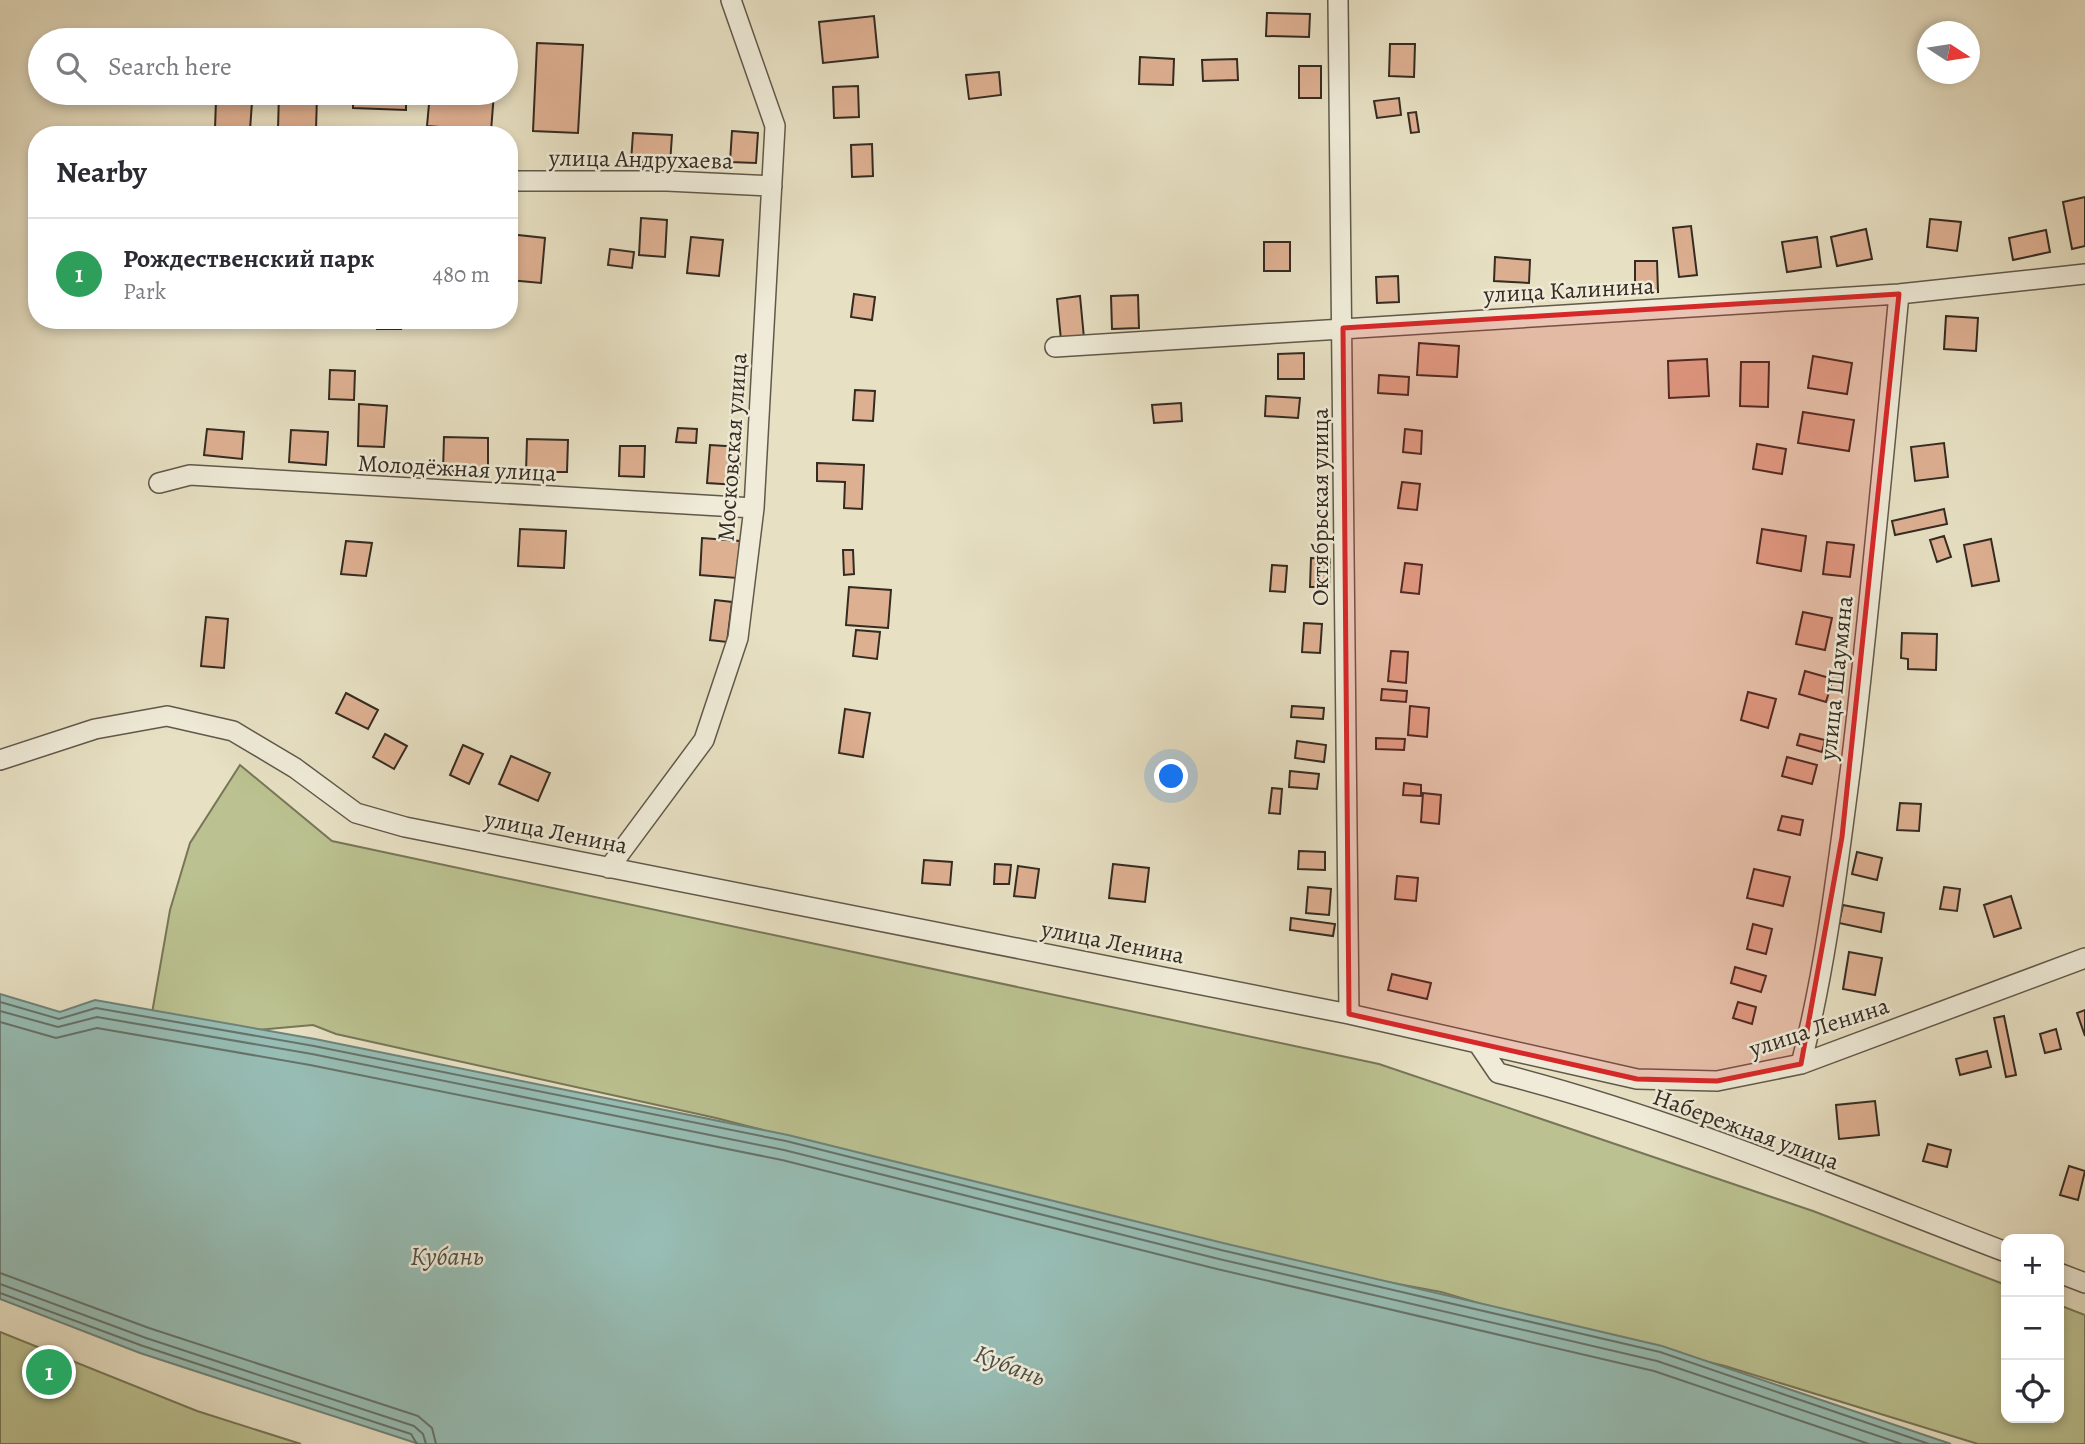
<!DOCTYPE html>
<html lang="en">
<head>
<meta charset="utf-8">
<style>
	body { margin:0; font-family:Alegreya,serif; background:#f2f2f3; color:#2b2b33 }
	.controls { position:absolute; right:21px; bottom:21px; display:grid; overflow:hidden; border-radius:14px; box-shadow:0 4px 10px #0003 }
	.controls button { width:63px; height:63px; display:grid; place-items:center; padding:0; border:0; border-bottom:2px solid #e1e1e2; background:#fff; color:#2b2b33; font:35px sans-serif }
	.compass { position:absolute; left:1917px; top:21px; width:63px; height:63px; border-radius:50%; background:#fff; box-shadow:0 4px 10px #0003; rotate:102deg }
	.you { position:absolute; left:1172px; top:777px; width:24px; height:24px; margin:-18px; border:5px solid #fff; border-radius:50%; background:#1a73e8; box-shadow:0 0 0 10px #1a73e833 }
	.badge { display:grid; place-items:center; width:46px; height:46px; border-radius:50%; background:#8f2418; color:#fff; font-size:23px; font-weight:700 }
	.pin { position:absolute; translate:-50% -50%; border:4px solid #fff; box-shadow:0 2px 7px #0006 }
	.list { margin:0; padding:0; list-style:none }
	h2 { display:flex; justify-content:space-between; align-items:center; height:91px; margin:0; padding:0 28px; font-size:30px }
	h2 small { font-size:23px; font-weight:400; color:#7c7c81 }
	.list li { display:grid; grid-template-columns:46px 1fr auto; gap:21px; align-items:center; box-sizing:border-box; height:112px; padding:0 28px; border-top:2px solid #e1e1e2 }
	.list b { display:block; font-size:26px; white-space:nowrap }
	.list p { margin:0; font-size:23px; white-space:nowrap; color:#7c7c81 }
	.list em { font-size:23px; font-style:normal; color:#7c7c81 }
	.icon { flex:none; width:38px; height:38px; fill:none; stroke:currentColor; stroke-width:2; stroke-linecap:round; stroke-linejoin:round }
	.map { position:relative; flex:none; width:2085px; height:1444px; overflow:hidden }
	.search { position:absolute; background:#fff; box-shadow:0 4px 10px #0003; left:28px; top:28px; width:490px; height:77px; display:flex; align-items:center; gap:18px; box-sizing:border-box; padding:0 24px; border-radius:38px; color:#7c7c81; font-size:26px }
	.panel { position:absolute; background:#fff; box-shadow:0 4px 10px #0003; left:28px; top:126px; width:490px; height:203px; border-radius:28px }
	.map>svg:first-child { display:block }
	.green { fill:#bbc190; stroke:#787659; stroke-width:2 }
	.water { fill:#97bdb4; stroke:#6f837a; stroke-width:2 }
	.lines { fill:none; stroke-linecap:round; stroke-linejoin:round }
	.shore { stroke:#66746b; stroke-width:2 }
	.building { fill:#deb092; stroke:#342b22; stroke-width:2 }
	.minor-casing { stroke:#61584a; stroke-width:22 }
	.minor { stroke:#efebd8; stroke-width:19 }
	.marked { fill:#d62828; fill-opacity:0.2; stroke:#d62828; stroke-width:5; stroke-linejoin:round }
	.labels { text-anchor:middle; stroke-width:5; stroke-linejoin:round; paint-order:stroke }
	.street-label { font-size:24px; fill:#342b22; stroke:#efebd8 }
	.water-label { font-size:26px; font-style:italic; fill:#4d5046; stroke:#efebd8 }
</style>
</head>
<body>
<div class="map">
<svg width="2085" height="1444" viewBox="0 0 2085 1444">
	<rect width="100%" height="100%" fill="#e7e0c3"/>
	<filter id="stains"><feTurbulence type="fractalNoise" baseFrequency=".00286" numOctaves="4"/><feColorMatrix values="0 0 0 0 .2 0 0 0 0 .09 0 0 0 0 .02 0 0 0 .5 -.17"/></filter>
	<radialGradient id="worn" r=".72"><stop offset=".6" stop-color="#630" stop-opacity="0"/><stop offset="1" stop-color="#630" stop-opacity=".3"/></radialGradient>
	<path class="green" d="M240 765 332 841 1379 1064 1813 1211 2006 1285V1418H2059V1305L2085 1315V1444H1978L1725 1366 1546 1323 1441 1292 1259 1258 716 1118 336 1034 313 1025 247 1031 152 1013 170 910 190 843Z
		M0 1332 197 1411 301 1444H0Z"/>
	<path class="water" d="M0 994 60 1012 95 1000 315 1039 788 1135 1223 1243 1662 1346 1951 1444H419L140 1353 0 1299Z"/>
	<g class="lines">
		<path class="shore" d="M0 1002 59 1019 96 1008 314 1046 786 1141 1221 1250 1660 1352 1929 1444
			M0 1011 58 1027 97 1017 312 1054 784 1150 1219 1259 1657 1361 1902 1444
			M0 1022 56 1038 97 1028 310 1065 782 1160 1217 1269 1654 1371 1869 1444
			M0 1273 149 1328 418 1416 432 1428 436 1444
			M0 1284 146 1338 414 1426 423 1434 426 1444
			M0 1293 143 1346 411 1434 417 1444"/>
	</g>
	<path class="building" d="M1267 13 1310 14 1309 37 1266 36Z
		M874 16 878 57 823 63 819 22Z
		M537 43 583 45 578 133 533 131Z
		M1390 44H1415L1414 77 1389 76Z
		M1140 57 1174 59 1173 85 1139 84Z
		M1237 59 1238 80 1203 81 1202 60Z
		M1299 66H1321V98H1299Z
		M999 72 1001 95 969 99 966 75Z
		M858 86 859 117 834 118 833 87Z
		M279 93 317 95 316 130 278 129Z
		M353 93H406V110L353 108Z
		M430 93H494L491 131 427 126Z
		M1399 98 1401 115 1377 118 1374 101Z
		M216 100 252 102 250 130 215 129Z
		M1416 112 1419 132 1411 133 1408 113Z
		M732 131 758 133 756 163 730 162Z
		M633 133 672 135 670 164 631 162Z
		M872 144 873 176 852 177 851 145Z
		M2085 197V246L2072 249 2063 202Z
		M641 218 667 220 665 257 639 255Z
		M1930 219 1961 222 1957 251 1927 247Z
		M1691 226 1697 275 1679 277 1673 228Z
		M1866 229 1872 259 1837 266 1831 237Z
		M2046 230 2050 252 2013 260 2009 238Z
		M509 234 545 238 541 283 509 280Z
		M691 237 723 240 719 276 687 273Z
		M1817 237 1821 267 1787 272 1782 242Z
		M1264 242H1290V271H1264Z
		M610 249 634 252 632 268 608 265Z
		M1495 257 1530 260 1529 283 1494 281Z
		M1635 261H1657L1658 292 1635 293Z
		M1398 276 1399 302 1377 303 1376 277Z
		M854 294 875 297 872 320 851 317Z
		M1138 295 1139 328 1112 329 1111 296Z
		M1080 296 1084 338 1061 340 1057 299Z
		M1946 316 1978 318 1976 351 1944 349Z
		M377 320H400L401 329H377Z
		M1419 343 1459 346 1457 377 1417 375Z
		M1304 353V379H1278V354Z
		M1813 356 1852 363 1847 394 1808 388Z
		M1707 359 1709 396 1669 398 1668 361Z
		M1741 362H1769L1768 407 1740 406Z
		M330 370 355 371 354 400 329 399Z
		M1379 375 1409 377 1408 395 1378 393Z
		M855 390 875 391 873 421 853 420Z
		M1266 396 1300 398 1298 418 1265 416Z
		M1181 403 1182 421 1154 423 1152 405Z
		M359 404 387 406 384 447 358 446Z
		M1803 412 1854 420 1849 451 1798 443Z
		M678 428 697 429 696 443 676 442Z
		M207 429 244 432 242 459 204 455Z
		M1405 429 1422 431 1421 454 1403 452Z
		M291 430 328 432 326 465 289 462Z
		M444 437 488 438V472L443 471Z
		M527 439 568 440 567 472H526Z
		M1944 443 1948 477 1915 481 1911 447Z
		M1757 444 1786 449 1782 474 1753 469Z
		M710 445 741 447 738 485 707 483Z
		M620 446H645L644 477 619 476Z
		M817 463 864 465 862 509 844 508 845 482 817 481Z
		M1402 482 1420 484 1417 510 1398 508Z
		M1944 509 1947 524 1895 535 1892 521Z
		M520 529 566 531 564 568 518 566Z
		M1762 529 1806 536 1801 571 1757 563Z
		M1944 536 1951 557 1937 562 1930 540Z
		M702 538 740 541 737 578 700 575Z
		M1991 539 1999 581 1972 586 1964 545Z
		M346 541 372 543 366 576 341 574Z
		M1827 542 1854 545 1850 577 1823 574Z
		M843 550H853L854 574 844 575Z
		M1311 558 1330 559 1329 587H1310Z
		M1405 563 1422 565 1419 594 1401 592Z
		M1272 565 1287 566 1285 592 1270 591Z
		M849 587 891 590 888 628 846 625Z
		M715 600 732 602 727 642 710 640Z
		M1803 612 1832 618 1825 650 1796 644Z
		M206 617 228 619 224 668 201 666Z
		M1304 623 1322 624 1320 653 1302 652Z
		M856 630 880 632 877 659 853 656Z
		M1902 633 1937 634 1936 670 1908 669V659L1901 658Z
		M1391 651 1408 652 1406 683 1388 681Z
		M1805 671 1833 679 1826 702 1799 694Z
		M1382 689 1407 691 1406 702 1381 700Z
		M1748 692 1776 699 1768 728 1741 720Z
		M346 693 378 710 368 729 336 713Z
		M1292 706 1324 708 1323 719 1291 717Z
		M1410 706 1429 708 1427 737 1408 735Z
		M845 709 870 713 863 757 839 753Z
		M385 734 407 746 394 769 373 757Z
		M1800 734 1825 740 1822 752 1797 745Z
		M1376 738 1405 739 1404 750 1376 749Z
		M1297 741 1326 745 1324 762 1295 758Z
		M463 745 483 754 469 784 450 775Z
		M511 756 550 773 538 801 499 784Z
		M1787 757 1817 765 1812 784 1782 776Z
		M1290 771 1319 774 1317 789 1289 787Z
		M1404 783 1421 785V796L1403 795Z
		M1272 788 1282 789 1280 814 1269 813Z
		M1423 793 1441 795 1439 824 1421 822Z
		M1900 803 1921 804 1919 831 1897 830Z
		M1782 816 1803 820 1800 835 1778 830Z
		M1299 851 1325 852V870L1298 869Z
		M1857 852 1882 858 1877 880 1852 874Z
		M924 860 952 862 950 885 922 883Z
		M995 864 1011 865 1009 884H994Z
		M1113 864 1149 868 1145 902 1109 898Z
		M1018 866 1039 869 1035 898 1014 896Z
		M1754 869 1790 877 1783 906 1747 898Z
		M1397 876 1418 878 1416 901 1395 899Z
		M1308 887 1331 889 1329 915 1306 913Z
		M1944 887 1960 889 1957 911 1940 909Z
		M2011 896 2021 928 1994 937 1984 905Z
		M1843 905 1884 913 1881 932 1839 923Z
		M1291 918 1335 924 1333 936 1290 930Z
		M1753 924 1772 929 1766 954 1747 949Z
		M1849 952 1882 958 1875 995 1843 989Z
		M1735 967 1766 976 1761 992 1731 983Z
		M1392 974 1431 983 1427 999 1388 990Z
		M1738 1002 1756 1007 1752 1024 1733 1018Z
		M2085 1010V1036L2077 1013Z
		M2004 1016 2016 1075 2006 1077 1994 1018Z
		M2056 1029 2061 1049 2045 1053 2040 1034Z
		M1987 1051 1991 1067 1960 1075 1956 1059Z
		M1875 1101 1879 1135 1839 1139 1836 1105Z
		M1928 1144 1951 1150 1947 1167 1923 1161Z
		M2069 1166 2085 1171 2078 1200 2060 1195Z"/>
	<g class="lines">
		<g class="minor-casing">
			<path id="minor" d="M1338 0 1349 1014
				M509 181H667L772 186
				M1055 347 1899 294 2085 274
				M159 483 190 475 754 508
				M0 760 95 729 167 716 233 731 295 768 356 813 405 827 1349 1014 1637 1079 1717 1081 1801 1064 2085 958
				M609 868 704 740 738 638 754 508 775 126 731 0
				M1479 1045 1498 1073C1672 1117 1839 1188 2006 1252
				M1801 1064C1826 967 1838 864 1851 765 1870 608 1884 451 1899 294
				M2059 1273 2085 1283"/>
		</g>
		<use href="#minor" class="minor"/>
	</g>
	<path class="marked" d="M1899 294 1842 837 1801 1064 1717 1081 1637 1079 1349 1014 1343 328Z"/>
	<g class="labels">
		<g class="street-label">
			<text transform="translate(641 159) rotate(1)" y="8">улица Андрухаева</text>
			<text transform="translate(1569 290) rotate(-3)" y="8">улица Калинина</text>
			<text transform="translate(732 447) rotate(-86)" y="8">Московская улица</text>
			<text transform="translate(457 468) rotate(3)" y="8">Молодёжная улица</text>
			<text transform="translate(1320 507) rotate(-90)" y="8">Октябрьская улица</text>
			<text transform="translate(1836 678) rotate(-84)" y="8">улица Шаумяна</text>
			<text transform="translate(556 832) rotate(11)" y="8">улица Ленина</text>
			<text transform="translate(1113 942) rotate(11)" y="8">улица Ленина</text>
			<text transform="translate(1819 1027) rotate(-18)" y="8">улица Ленина</text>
			<text transform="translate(1746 1129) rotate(20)" y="8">Набережная улица</text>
		</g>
		<g class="water-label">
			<text x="447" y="1265">Кубань</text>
			<text transform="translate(1010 1365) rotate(21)" y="9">Кубань</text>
		</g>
	</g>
	<rect width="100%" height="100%" filter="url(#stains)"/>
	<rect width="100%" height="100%" fill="url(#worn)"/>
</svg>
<div class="controls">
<button>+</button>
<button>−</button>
<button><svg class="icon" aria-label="locate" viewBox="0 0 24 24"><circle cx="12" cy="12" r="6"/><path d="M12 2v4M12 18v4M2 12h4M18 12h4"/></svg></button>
</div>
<svg class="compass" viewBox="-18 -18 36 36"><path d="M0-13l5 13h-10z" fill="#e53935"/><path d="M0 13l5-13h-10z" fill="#7c7c81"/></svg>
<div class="you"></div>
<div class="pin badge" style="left:49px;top:1372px;background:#2e9e5b">1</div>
<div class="search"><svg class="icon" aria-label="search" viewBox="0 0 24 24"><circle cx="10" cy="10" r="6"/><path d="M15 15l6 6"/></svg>Search here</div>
<section class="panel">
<h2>Nearby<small></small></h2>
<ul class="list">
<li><span class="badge" style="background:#2e9e5b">1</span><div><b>Рождественский парк</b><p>Park</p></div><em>480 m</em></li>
</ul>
</section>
</div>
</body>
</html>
